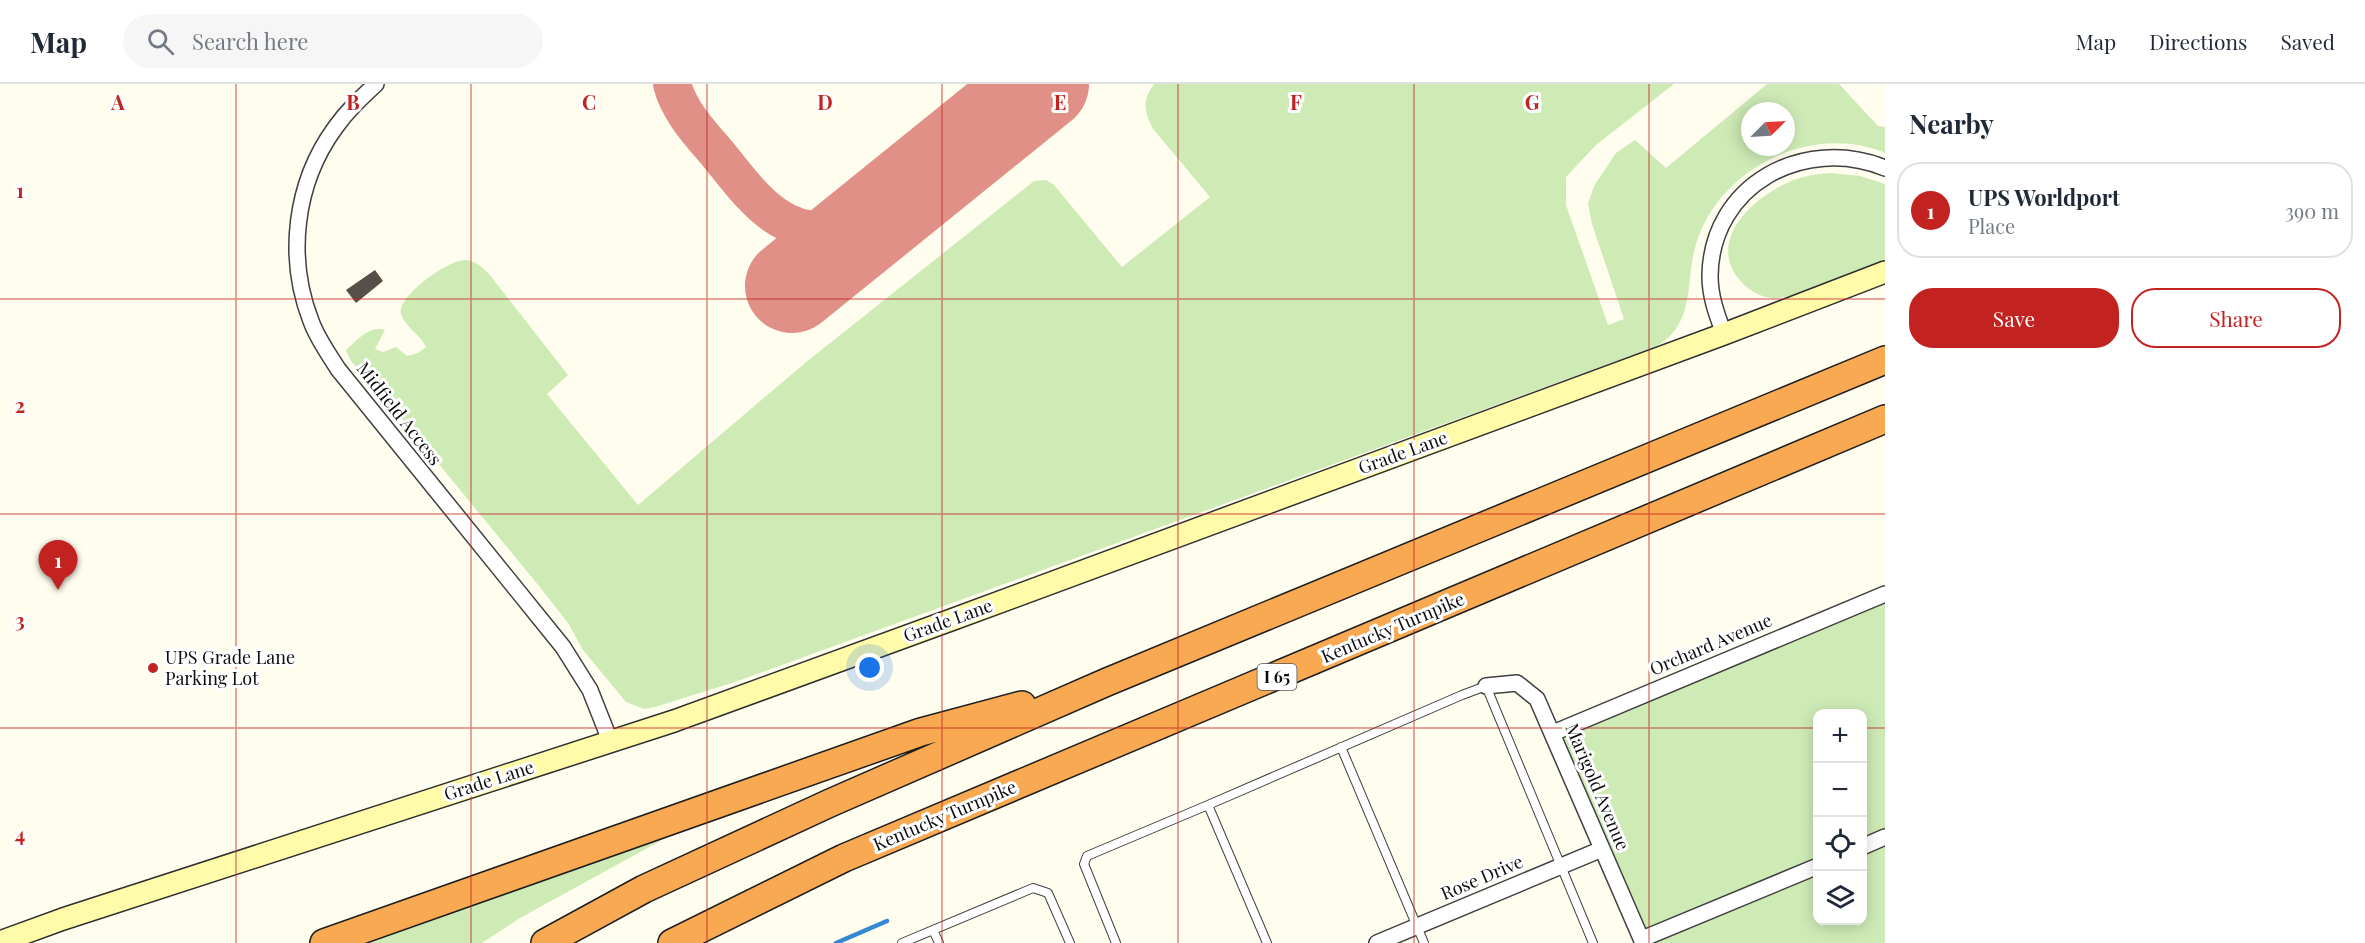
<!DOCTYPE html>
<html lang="en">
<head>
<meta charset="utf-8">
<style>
	body { margin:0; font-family:"Playfair Display",serif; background:#f6f6f7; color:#1f2937 }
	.controls { position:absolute; right:18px; bottom:18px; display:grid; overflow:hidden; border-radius:12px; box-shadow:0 3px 15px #0003 }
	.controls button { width:54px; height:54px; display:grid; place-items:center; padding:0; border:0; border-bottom:2px solid #e0e1e3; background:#fff; color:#1f2937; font:30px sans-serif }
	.compass { position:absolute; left:1741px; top:18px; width:54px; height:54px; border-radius:50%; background:#fff; box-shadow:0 3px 15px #0003; rotate:66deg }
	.you { position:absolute; left:870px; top:584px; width:21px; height:21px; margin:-15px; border:4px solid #fff; border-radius:50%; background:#1a73e8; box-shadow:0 0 0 9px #1a73e833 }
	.badge { display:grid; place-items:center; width:39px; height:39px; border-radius:50%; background:#c32320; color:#fff; font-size:20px; font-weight:700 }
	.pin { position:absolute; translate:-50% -50px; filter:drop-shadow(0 2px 3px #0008) }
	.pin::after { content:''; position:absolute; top:32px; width:21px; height:18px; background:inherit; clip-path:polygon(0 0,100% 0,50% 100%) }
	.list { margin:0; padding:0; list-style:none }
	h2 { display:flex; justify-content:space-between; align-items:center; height:78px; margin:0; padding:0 24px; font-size:26px }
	h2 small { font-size:20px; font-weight:400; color:#747a83 }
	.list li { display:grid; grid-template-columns:39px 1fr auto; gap:18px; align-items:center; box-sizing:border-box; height:96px; margin:0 12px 12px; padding:0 12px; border:2px solid #e0e1e3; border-radius:24px }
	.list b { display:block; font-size:22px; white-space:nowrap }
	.list p { margin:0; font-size:20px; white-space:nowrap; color:#747a83 }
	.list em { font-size:20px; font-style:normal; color:#747a83 }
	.actions { display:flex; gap:12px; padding:18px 24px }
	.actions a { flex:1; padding:14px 0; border:2px solid #c32320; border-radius:24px; text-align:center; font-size:21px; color:#c32320 }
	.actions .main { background:#c32320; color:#fff }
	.icon { flex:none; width:33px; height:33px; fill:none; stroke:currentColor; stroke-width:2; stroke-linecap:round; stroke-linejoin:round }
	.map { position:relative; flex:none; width:1885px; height:859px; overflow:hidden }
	header { display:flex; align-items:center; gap:36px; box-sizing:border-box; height:84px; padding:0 30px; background:#fff; border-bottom:2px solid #e0e1e3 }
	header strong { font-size:28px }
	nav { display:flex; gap:33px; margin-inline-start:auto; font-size:21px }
	.search { width:420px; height:54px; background:#f6f6f7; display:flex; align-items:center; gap:15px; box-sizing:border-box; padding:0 21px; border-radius:33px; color:#747a83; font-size:22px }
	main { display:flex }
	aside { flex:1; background:#fff }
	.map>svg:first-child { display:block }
	.green { fill:#ceebb6; fill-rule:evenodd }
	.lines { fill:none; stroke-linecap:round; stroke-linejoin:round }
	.stream { stroke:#3589d2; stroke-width:4.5 }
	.taxiway { stroke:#e19087; stroke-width:38 }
	.runway { stroke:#e19087; stroke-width:94 }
	.building { fill:#564f49 }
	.lane-casing { stroke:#404040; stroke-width:10 }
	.street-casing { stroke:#404040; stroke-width:18 }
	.secondary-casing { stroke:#2f2f2f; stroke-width:24 }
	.highway-casing { stroke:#1e1e1e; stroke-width:30 }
	.lane { stroke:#fff; stroke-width:8 }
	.street { stroke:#fff; stroke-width:15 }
	.secondary { stroke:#fffba9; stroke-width:21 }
	.highway { stroke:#f9a951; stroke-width:27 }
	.grid { fill:none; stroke:#c32320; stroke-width:1.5; stroke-opacity:0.55 }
	.poi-dot { fill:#c32320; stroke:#fff; stroke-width:2 }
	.labels { text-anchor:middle; stroke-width:6; stroke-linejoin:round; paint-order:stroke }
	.shield { fill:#fff; stroke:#565656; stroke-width:1.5 }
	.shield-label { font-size:16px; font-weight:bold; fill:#0d0d0d }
	.street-label { font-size:18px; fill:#0d0d0d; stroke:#fff }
	.poi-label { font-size:18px; fill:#0d0d0d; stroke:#fff; text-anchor:start }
	.grid-label { font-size:20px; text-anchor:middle; font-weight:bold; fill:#c32320; stroke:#fff; stroke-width:6; stroke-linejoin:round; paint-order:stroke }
</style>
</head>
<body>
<header>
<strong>Map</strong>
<div class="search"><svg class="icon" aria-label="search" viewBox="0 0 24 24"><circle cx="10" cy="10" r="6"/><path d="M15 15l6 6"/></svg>Search here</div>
<nav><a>Map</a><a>Directions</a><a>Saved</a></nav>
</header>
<main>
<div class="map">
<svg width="1885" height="859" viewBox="0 0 1885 859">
	<rect width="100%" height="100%" fill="#fffdee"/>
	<path class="green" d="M1154 0H1674L1596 61 1566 93V121L1608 241 1624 235 1592 140 1588 120 1594 102 1616 69 1635 56 1666 84 1767 0H1839L1878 42 1885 43V69C1813 39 1724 82 1698 154 1683 194 1699 239 1655 263L735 598 655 623 644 625 626 618 583 566 568 539 539 502 392 323 351 277 346 266C357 256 370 241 385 246L375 265 383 268 396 263 407 272 418 269 426 263C421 251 405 243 401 230 397 212 449 175 466 176 476 177 482 183 489 190L568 291 547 310 638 421 805 279 1034 97 1046 96 1054 101 1122 183 1210 113 1153 45C1144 28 1142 16 1154 0ZM1750 27H1786V63H1750Z
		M1831 89 1860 92 1885 100V175C1860 185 1796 216 1773 214 1758 213 1747 205 1738 194 1708 155 1753 114 1787 99 1801 92 1816 90 1831 89Z
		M1885 514V746L1863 755 1862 630H1818L1817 774 1651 844 1643 845 1564 656 1568 648Z
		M673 750 520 834 482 859H361Z
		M1885 759V859H1653L1657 855 1817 787 1818 836H1862L1863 768Z"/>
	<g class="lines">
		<path class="stream" d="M836 859 887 837"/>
		<path class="taxiway" d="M672 0C679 27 699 48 717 69 751 111 781 157 843 145 857 143 870 135 882 129"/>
		<path class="runway" d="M792 202 1042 0"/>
	</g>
	<path class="building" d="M375 186 383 197 356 219 346 206Z"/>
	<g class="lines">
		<g class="lane-casing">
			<path id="lane" d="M1341 663 1424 859
				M1208 721 1462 611 1486 602 1593 859
				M933 846 939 859
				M902 859 1033 804 1048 809 1070 859
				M1116 859 1084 780 1087 772 1208 721 1267 859"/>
		</g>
		<g class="street-casing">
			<path id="street" d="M376 0C361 14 347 27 335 44 295 99 286 173 311 237 317 254 328 269 338 285L563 563 590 606 611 659
				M1724 250C1717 231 1710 213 1710 192 1711 101 1804 51 1885 84
				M1486 602 1517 599 1537 615 1643 859
				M1553 649 1885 510
				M1862 763 1885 753
				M1642 855 1818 782
				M1377 859 1602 765"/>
		</g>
		<g class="secondary-casing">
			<path id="secondary" d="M0 858 63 835 674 637 951 536 1724 250 1885 188"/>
		</g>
		<g class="highway-casing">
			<path id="highway" d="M324 859 921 648 1022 621
				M545 859 644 805 830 719 1107 598 1885 276
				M672 859 844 774 1885 335"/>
		</g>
		<use href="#lane" class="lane"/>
		<use href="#street" class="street"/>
		<use href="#secondary" class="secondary"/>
		<use href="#highway" class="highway"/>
	</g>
	<path class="grid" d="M236 0V859M471 0V859M707 0V859M942 0V859M1178 0V859M1414 0V859M1649 0V859M0 215H1885M0 430H1885M0 644H1818M1862 644H1885"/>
	<circle class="poi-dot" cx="153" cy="584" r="6"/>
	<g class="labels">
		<rect class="shield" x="1257.5" y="580" width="39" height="26" rx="4.5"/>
		<g class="shield-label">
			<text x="1277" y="599">I 65</text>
		</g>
		<g class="street-label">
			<text transform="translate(399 330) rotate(52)" y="6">Midfield Access</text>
			<text transform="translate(1403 369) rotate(-20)" y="6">Grade Lane</text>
			<text transform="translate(948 537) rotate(-20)" y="6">Grade Lane</text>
			<text transform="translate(1393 544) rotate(-23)" y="6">Kentucky Turnpike</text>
			<text transform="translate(1711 561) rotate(-23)" y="6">Orchard Avenue</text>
			<text transform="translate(489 697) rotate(-18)" y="6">Grade Lane</text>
			<text transform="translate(1597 703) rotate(67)" y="6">Marigold Avenue</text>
			<text transform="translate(945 732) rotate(-23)" y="6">Kentucky Turnpike</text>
			<text transform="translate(1482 794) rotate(-23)" y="6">Rose Drive</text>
		</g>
		<g class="poi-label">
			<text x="165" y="580">UPS Grade Lane<tspan x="165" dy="21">Parking Lot</tspan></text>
		</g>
	</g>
	<g class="grid-label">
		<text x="118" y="26">A</text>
		<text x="353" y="26">B</text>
		<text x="589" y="26">C</text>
		<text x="825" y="26">D</text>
		<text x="1060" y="26">E</text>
		<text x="1296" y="26">F</text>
		<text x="1532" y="26">G</text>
		<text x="20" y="114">1</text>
		<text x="20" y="329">2</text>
		<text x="20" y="544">3</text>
		<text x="20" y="758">4</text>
	</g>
</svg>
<div class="controls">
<button>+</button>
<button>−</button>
<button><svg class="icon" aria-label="locate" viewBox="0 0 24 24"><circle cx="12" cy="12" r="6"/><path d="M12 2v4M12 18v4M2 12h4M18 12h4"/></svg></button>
<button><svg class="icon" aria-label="layers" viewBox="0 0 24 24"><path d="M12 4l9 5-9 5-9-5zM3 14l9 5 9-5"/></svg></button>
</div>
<svg class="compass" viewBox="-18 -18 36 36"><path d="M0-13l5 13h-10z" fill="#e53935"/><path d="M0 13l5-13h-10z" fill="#747a83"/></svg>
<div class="you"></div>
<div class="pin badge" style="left:58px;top:506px">1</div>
</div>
<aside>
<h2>Nearby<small></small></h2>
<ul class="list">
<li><span class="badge">1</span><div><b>UPS Worldport</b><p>Place</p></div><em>390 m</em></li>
</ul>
<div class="actions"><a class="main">Save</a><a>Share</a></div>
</aside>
</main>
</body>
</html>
